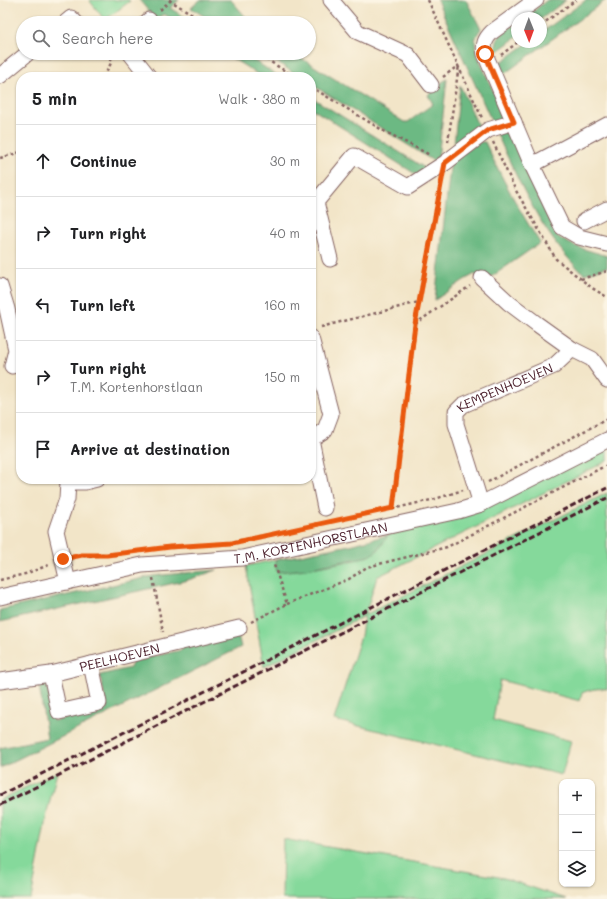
<!DOCTYPE html>
<html lang="en">
<head>
<meta charset="utf-8">
<style>
	body { margin:0; font-family:Mali,sans-serif; background:#f2f2f2; color:#202124 }
	.controls { position:absolute; right:12px; bottom:12px; display:grid; overflow:hidden; border-radius:8px; box-shadow:0 1px 3px #0004 }
	.controls button { width:36px; height:36px; display:grid; place-items:center; padding:0; border:0; border-bottom:1px solid #e0e0e0; background:#fff; color:#202124; font:20px sans-serif }
	.compass { position:absolute; left:511px; top:12px; width:36px; height:36px; border-radius:50%; background:#fff; box-shadow:0 1px 3px #0004; rotate:179deg }
	.stop { position:absolute; width:12px; height:12px; margin:-9px; border:3px solid #ea580c; border-radius:50%; background:#fff }
	.stop.end { background:#ea580c; border-color:#fff; box-shadow:0 1px 4px #0008 }
	.list { margin:0; padding:0; list-style:none }
	h2 { display:flex; justify-content:space-between; align-items:center; height:52px; margin:0; padding:0 16px; font-size:17px }
	h2 small { font-size:13px; font-weight:400; color:#757577 }
	.list li { display:grid; grid-template-columns:26px 1fr auto; gap:12px; align-items:center; box-sizing:border-box; height:72px; padding:0 16px; border-top:1px solid #e0e0e0 }
	.list b { display:block; font-size:15px; white-space:nowrap }
	.list p { margin:0; font-size:13px; white-space:nowrap; color:#757577 }
	.list em { font-size:13px; font-style:normal; color:#757577 }
	.icon { flex:none; width:22px; height:22px; fill:none; stroke:currentColor; stroke-width:2; stroke-linecap:round; stroke-linejoin:round }
	.map { position:relative; flex:none; width:607px; height:899px; overflow:hidden }
	.search { position:absolute; background:#fff; box-shadow:0 1px 3px #0004; left:16px; top:16px; width:300px; height:44px; display:flex; align-items:center; gap:10px; box-sizing:border-box; padding:0 14px; border-radius:22px; color:#757577; font-size:15px }
	.panel { position:absolute; background:#fff; box-shadow:0 1px 3px #0004; left:16px; top:72px; width:300px; height:412px; border-radius:16px }
	.map>svg:first-child { display:block }
	.green { fill:#85d99b; stroke:#687c63 }
	.forest { fill:#6cb983; stroke:#5b6c57 }
	.lines { fill:none; stroke-linecap:round; stroke-linejoin:round }
	.minor-casing { stroke:#856462; stroke-width:17 }
	.path { stroke:#856462; stroke-width:2.5; stroke-dasharray:3 3; stroke-linecap:butt }
	.minor { stroke:#fff; stroke-width:15 }
	.rail { stroke:#4a1f2b; stroke-width:3; stroke-dasharray:6 3; stroke-linecap:butt }
	.route { stroke:#ea580c; stroke-width:5 }
	.labels { text-anchor:middle; stroke-width:4; stroke-linejoin:round; paint-order:stroke }
	.street-label { font-size:13px; fill:#4a1f2b; stroke:#fcf5e5 }
</style>
</head>
<body>
<div class="map">
<svg width="607" height="899" viewBox="0 0 607 899">
	<rect width="100%" height="100%" fill="#fcf5e5"/>
	<filter id="ink" filterUnits="userSpaceOnUse"><feTurbulence type="fractalNoise" baseFrequency=".025" numOctaves="2"/><feDisplacementMap in="SourceGraphic" scale="8" xChannelSelector="R" yChannelSelector="G"/><feConvolveMatrix kernelMatrix="1 2 1 2 8 2 1 2 1" color-interpolation-filters="sRGB"/></filter>
	<filter id="wash" filterUnits="userSpaceOnUse"><feTurbulence type="fractalNoise" baseFrequency=".012" numOctaves="4" result="noise"/><feDisplacementMap in="SourceGraphic" scale="16" xChannelSelector="R" yChannelSelector="G"/><feGaussianBlur stdDeviation="0.9" result="paint"/><feColorMatrix in="noise" values="0 0 0 0 0 0 0 0 0 0 0 0 0 0 0 0 0 1.4 0 .05"/><feComposite in="paint" operator="in"/></filter>
	<g filter="url(#wash)">
		<rect width="100%" height="100%" fill="#f2e5c8"/>
		<path class="green" d="M89 0H129L130 1 105 20Z
			M607 445V461L377 577 365 615 607 493V689C598 688 591 689 582 693L580 701 500 680 493 720 571 741 562 775 334 720 361 636 364 616 264 667 246 566 275 560 277 572 306 569 355 560 379 549 388 535 455 515Z
			M57 772 48 808 31 899H0V800Z
			M283 839 504 878 566 899H282Z"/>
		<path class="forest" d="M139 0H179L170 8 194 23H178L164 14 156 19C149 13 145 6 139 0Z
			M200 0H231L251 23H215L191 8Z
			M437 0H466L481 29C474 37 474 43 477 54L503 113V118L492 122Z
			M547 0H566L541 19 525 18Z
			M586 0H606L504 74 500 63 529 42H541V33Z
			M517 23V37L496 52C495 35 504 32 517 23Z
			M224 53H242L280 77H262Z
			M263 53H293L404 122H408L433 104 428 95 442 82 447 79 438 159 435 162 311 84V77H300Z
			M460 85 479 128 463 137 454 145Z
			M311 97 428 170 420 177 311 108Z
			M508 131 556 235C570 247 589 250 607 256V267L584 274C544 239 519 182 497 134Z
			M480 142H485C501 177 519 210 540 243L494 275 482 282 475 274 464 280 435 300 451 160Z
			M388 535 379 549 370 556 306 569 277 572 275 560 350 545Z
			M217 570 188 580 0 622V610L153 576Z
			M237 631 241 647 0 768V748L47 738 39 685 47 683 53 721 107 709 100 675 130 668 133 661 182 650 183 644Z"/>
	</g>
	<g filter="url(#ink)">
		<g class="lines">
			<g class="minor-casing">
				<g id="minor">
					<path d="M331 0 358 32 408 55 431 85"/>
					<path d="M536 0 492 32C485 39 483 44 485 54L532 165 562 227 579 237 607 244"/>
					<path d="M65 23 71 18 76 23"/>
					<path d="M146 23 149 20"/>
					<path d="M130 53 149 77"/>
					<path d="M0 76 28 53"/>
					<path d="M532 165 607 125"/>
					<path d="M584 221 607 209"/>
					<path d="M330 259 316 202 354 156 408 187 445 163 488 130 514 122"/>
					<path d="M482 278 509 303 537 324 572 349 592 359 607 380"/>
					<path d="M0 286 7 309 16 350 12 366"/>
					<path d="M311 338 331 414 325 430 311 439 325 508"/>
					<path d="M66 479 68 482 67 499 56 531 68 582"/>
					<path d="M68 482H85L97 479"/>
					<path id="s1" d="M481 504 456 424V412L463 405 554 366 572 349"/>
					<path id="s2" d="M0 597 142 565 242 558 458 511 481 504 607 440"/>
					<path d="M51 674 59 712 99 703 91 664"/>
					<path id="s3" d="M0 681 51 674 239 628"/>
				</g>
			</g>
			<path class="path" d="M169 0 207 23
				M428 0 482 118
				M160 10 171 0
				M541 25 576 0
				M256 53 295 77
				M501 55 518 42
				M104 77 112 61 105 53
				M443 77 459 65
				M311 87 384 131 430 155
				M448 142 459 65
				M493 142 515 189 556 259 592 288 607 297
				M0 158 21 152
				M581 279 607 271
				M311 315 312 319 311 323
				M415 324 470 286
				M321 327 419 302
				M488 482 607 419
				M393 508 415 324 441 182
				M392 509 435 499 463 490
				M234 542 274 534
				M77 556 118 554
				M153 578 163 632
				M0 580 25 574 49 565
				M287 604 349 579 367 567 447 547 607 465
				M251 622 287 604 274 565"/>
			<use href="#minor" class="minor"/>
			<path class="rail" d="M0 795 607 488
				M0 805 607 498"/>
		</g>
	</g>
	<g class="lines" filter="url(#ink)">
		<path class="route" d="M63 559 82 555H107L170 547 232 543 393 508 415 324 445 163 488 130 514 122 485 54"/>
	</g>
	<g class="labels">
		<g class="street-label">
			<text dy="5" stroke="none"><textPath href="#s1" startOffset="151">KEMPENHOEVEN</textPath></text>
			<text dy="5" stroke="none"><textPath href="#s2" startOffset="316">T.M. KORTENHORSTLAAN</textPath></text>
			<text dy="5" stroke="none"><textPath href="#s3" startOffset="122">PEELHOEVEN</textPath></text>
		</g>
	</g>
</svg>
<div class="controls">
<button>+</button>
<button>−</button>
<button><svg class="icon" aria-label="layers" viewBox="0 0 24 24"><path d="M12 4l9 5-9 5-9-5zM3 14l9 5 9-5"/></svg></button>
</div>
<svg class="compass" viewBox="-18 -18 36 36"><path d="M0-13l5 13h-10z" fill="#e53935"/><path d="M0 13l5-13h-10z" fill="#757577"/></svg>
<div class="stop" style="left:485px;top:54px"></div>
<div class="stop end" style="left:63px;top:559px"></div>
<div class="search"><svg class="icon" aria-label="search" viewBox="0 0 24 24"><circle cx="10" cy="10" r="6"/><path d="M15 15l6 6"/></svg>Search here</div>
<section class="panel">
<h2>5 min<small>Walk · 380 m</small></h2>
<ul class="list">
<li><svg class="icon" aria-label="ahead" viewBox="0 0 24 24"><path d="M12 20V5M6 11l6-6 6 6"/></svg><div><b>Continue</b></div><em>30 m</em></li>
<li><svg class="icon" aria-label="right" viewBox="0 0 24 24"><path d="M7 20v-9h11M14 6l5 5-5 5"/></svg><div><b>Turn right</b></div><em>40 m</em></li>
<li><svg class="icon" aria-label="left" viewBox="0 0 24 24"><path d="M17 20v-9H6M10 6l-5 5 5 5"/></svg><div><b>Turn left</b></div><em>160 m</em></li>
<li><svg class="icon" aria-label="right" viewBox="0 0 24 24"><path d="M7 20v-9h11M14 6l5 5-5 5"/></svg><div><b>Turn right</b><p>T.M. Kortenhorstlaan</p></div><em>150 m</em></li>
<li><svg class="icon" aria-label="arrive" viewBox="0 0 24 24"><path d="M6 21V4h12l-3 4 3 4H6"/></svg><div><b>Arrive at destination</b></div></li>
</ul>
</section>
</div>
</body>
</html>
